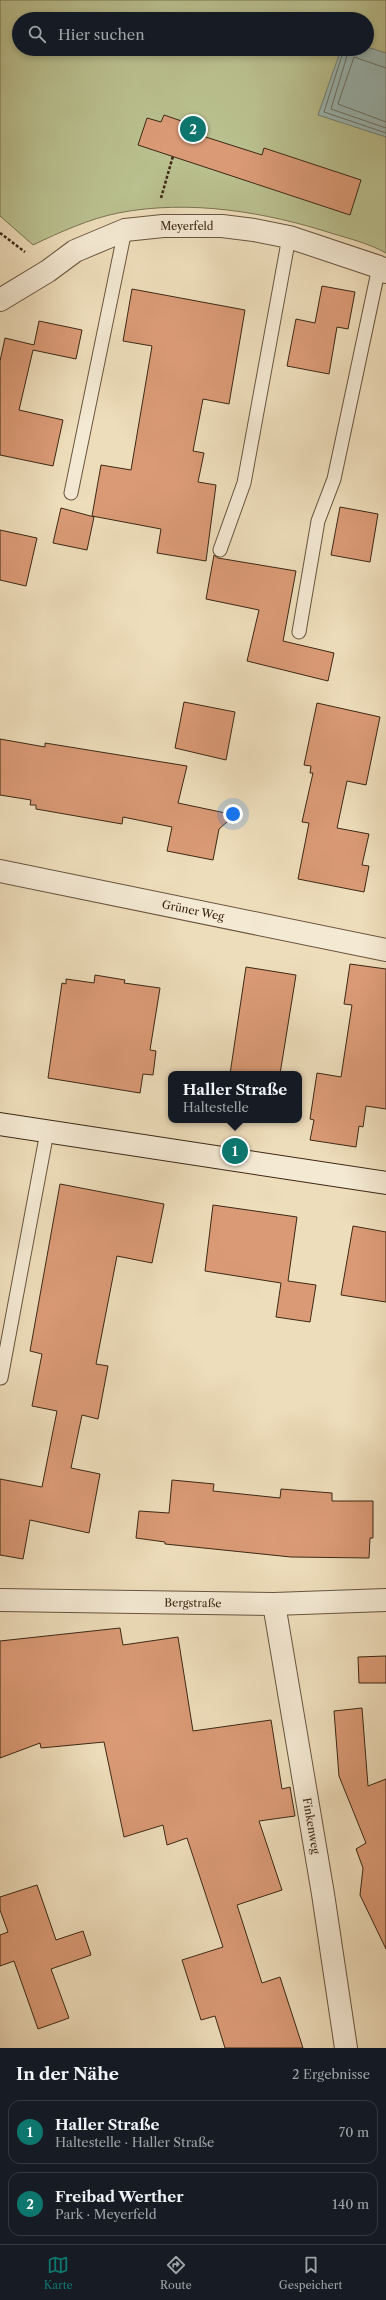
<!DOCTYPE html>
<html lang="de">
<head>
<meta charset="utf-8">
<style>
	body { margin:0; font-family:"Libre Caslon Text",serif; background:#242831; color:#f1f3f6 }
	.you { position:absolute; left:233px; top:814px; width:14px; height:14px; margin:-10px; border:3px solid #fff; border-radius:50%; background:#1a73e8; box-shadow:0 0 0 6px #1a73e833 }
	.badge { display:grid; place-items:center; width:26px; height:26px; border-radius:50%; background:#0f766e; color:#fff; font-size:13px; font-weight:700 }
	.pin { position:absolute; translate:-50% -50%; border:2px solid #fff; box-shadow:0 1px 4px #0006 }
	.popup { position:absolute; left:168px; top:1071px; width:134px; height:52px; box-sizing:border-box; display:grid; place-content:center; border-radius:8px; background:#171b24; filter:drop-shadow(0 1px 3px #0005); font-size:13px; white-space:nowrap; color:#9ea1a6 }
	.popup b { font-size:15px; color:#f1f3f6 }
	.popup::after { content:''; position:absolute; left:50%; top:100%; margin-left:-8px; border:8px solid transparent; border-top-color:#171b24 }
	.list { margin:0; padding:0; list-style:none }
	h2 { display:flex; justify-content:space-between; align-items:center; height:52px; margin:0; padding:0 16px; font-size:17px }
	h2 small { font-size:13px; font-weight:400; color:#9ea1a6 }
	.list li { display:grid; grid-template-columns:26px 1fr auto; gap:12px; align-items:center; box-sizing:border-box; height:64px; margin:0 8px 8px; padding:0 8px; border:1px solid #363941; border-radius:12px }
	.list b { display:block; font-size:15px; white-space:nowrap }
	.list p { margin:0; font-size:13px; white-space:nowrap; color:#9ea1a6 }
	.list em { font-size:13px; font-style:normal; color:#9ea1a6 }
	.icon { flex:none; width:22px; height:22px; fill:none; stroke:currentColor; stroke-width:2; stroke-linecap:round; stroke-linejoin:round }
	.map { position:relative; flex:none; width:386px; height:2048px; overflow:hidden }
	.search { position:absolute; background:#171b24; box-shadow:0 2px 6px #0003; left:12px; right:12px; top:12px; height:44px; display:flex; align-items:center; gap:10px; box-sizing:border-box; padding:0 14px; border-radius:22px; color:#9ea1a6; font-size:15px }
	.sheet { height:196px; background:#171b24 }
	nav { display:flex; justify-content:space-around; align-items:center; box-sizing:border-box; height:56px; border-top:1px solid #363941; background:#171b24; font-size:11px; color:#9ea1a6 }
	nav a { display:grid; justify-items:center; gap:2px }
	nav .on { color:#0f766e }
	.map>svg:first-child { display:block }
	.green { fill:#bac08f; stroke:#7b7452; fill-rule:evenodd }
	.water { fill:#9bbab8; stroke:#758076 }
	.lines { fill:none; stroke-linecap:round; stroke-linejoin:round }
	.shore { stroke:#6c7166; stroke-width:1 }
	.building { fill:#da9a76; stroke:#3c2814 }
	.lane-casing { stroke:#68553e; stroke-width:15 }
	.street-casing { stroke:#68553e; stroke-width:24 }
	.secondary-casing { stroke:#3c2814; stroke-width:24 }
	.path { stroke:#3c2814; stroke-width:2.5; stroke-dasharray:3 2; stroke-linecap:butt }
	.lane { stroke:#f4e9d3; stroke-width:13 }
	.street { stroke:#f4e9d3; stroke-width:22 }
	.secondary { stroke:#f4e9d3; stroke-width:22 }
	.labels { text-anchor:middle; stroke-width:3; stroke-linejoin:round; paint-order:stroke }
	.street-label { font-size:11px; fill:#3c2814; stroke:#f4e9d3 }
</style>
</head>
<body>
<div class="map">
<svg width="386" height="2048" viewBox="0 0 386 2048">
	<rect width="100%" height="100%" fill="#edb"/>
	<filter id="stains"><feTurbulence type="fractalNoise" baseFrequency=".005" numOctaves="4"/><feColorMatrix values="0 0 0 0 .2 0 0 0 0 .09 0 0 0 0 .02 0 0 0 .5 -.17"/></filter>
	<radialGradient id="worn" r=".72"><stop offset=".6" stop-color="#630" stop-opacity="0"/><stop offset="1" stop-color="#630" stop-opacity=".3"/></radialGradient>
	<path class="green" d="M0 0H386V253C370 244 351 239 334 234 266 212 190 199 118 213 89 219 60 232 33 245L0 216ZM19 19H367V49H19Z"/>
	<path class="water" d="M367 47 386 53V137L318 115 341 49H367Z"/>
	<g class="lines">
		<path class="shore" d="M344 49 324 112 386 133
			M349 49 331 109 386 128
			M386 68 354 57 338 104 386 122"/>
	</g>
	<path class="building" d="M164 115 193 125 190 132 262 155 264 148 361 180 350 215 138 145 147 118 161 122Z
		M322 286 355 292 348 329 337 327 329 374 287 366 296 319 315 323Z
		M132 289 245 310 229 404 203 399 193 451 204 453 198 482 216 485 206 561 157 553 161 529 92 516 101 465 131 470 152 346 123 341Z
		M39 321 82 330 76 359 33 350 19 410 63 420 53 466 0 455V361L5 338 34 345Z
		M340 507 378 514 370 562 331 555Z
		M61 508 94 517 87 550 53 543Z
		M0 530 37 538 26 586 0 580Z
		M214 555 218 558 296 571 283 641 334 653 328 681 247 661 259 610 206 599Z
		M184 702 235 712 226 760 175 748Z
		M317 703 380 717 366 785 347 781 337 828 369 834 362 865 369 866 364 892 298 879 309 823 302 822 313 773H310L311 766 304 765Z
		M0 739 45 747V743L187 766 178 803 235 815 219 829 213 860 167 851 172 827 123 817 122 824 36 809V805H30L31 800 0 795Z
		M350 964 386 969V1109L366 1106 363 1127 359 1126 356 1147 310 1140 314 1120 310 1119 317 1073 341 1077 352 1005 344 1004Z
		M246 967 296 975 280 1074H230Z
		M95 975 125 980 124 983 160 988 150 1050 156 1051 153 1075 143 1074 140 1093 48 1078 62 983 66 984V979L94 983Z
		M60 1184 164 1204 152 1263 117 1256 96 1364 108 1366 98 1419 82 1415 71 1468 100 1474 89 1533 30 1520 23 1559 0 1555V1479L42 1487 57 1411 32 1406 42 1354 30 1351Z
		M213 1205 297 1217 288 1281 316 1285 310 1322 276 1317 281 1283 205 1271Z
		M353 1226 386 1232V1302L341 1295Z
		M172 1480 214 1484 213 1491 280 1498 281 1489 332 1493V1501H373V1538H370L369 1558 291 1557 165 1544V1542L136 1538 139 1511 169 1513Z
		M120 1628 123 1645 178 1637 193 1731 271 1720 282 1789 290 1787 295 1816 259 1821 282 1890 237 1905 262 1983 280 1977 303 2048H225L215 2016 201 2020 182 1960 223 1947 187 1838 167 1845 163 1825 124 1837 104 1742 41 1748 40 1743 0 1758V1641Z
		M386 1656V1683H359L358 1657Z
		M362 1708 368 1786 386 1779V1949L360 1895 363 1868 356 1849 366 1843 339 1776 334 1711Z
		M37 1885 56 1940 83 1931 91 1955 51 1969 69 2018 38 2029 14 1961 0 1966V1935L8 1932 0 1910V1897Z"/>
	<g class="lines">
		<g class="lane-casing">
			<path id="lane" d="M71 493 125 230
				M220 550 244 483 289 237
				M299 632 318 521 334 479 379 267
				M1 1378 47 1132"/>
		</g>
		<g class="street-casing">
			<g id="street">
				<path id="s1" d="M0 300 48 271 75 251 125 230 163 226H222L254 230 289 237 379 267 386 272"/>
				<path id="s2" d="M0 871 386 950"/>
				<path id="s3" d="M0 1600 274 1604 386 1600"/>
				<path id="s4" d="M274 1604 323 1894 346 2048"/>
			</g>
		</g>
		<g class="secondary-casing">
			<path id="secondary" d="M0 1124 386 1183"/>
		</g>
		<path class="path" d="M161 198 173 156
			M0 233 25 252"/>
		<use href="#lane" class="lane"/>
		<use href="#street" class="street"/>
		<use href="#secondary" class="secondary"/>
	</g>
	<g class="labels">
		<g class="street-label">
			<text dy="4" stroke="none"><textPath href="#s1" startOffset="206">Meyerfeld</textPath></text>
			<text dy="4" stroke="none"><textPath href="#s2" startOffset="197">Grüner Weg</textPath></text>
			<text dy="4" stroke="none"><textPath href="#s3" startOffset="193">Bergstraße</textPath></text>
			<text dy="4" stroke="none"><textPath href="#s4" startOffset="225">Finkenweg</textPath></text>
		</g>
	</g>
	<rect width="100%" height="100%" filter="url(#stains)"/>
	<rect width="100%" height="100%" fill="url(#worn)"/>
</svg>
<div class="you"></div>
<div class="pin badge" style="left:235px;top:1151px">1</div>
<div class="popup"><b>Haller Straße</b>Haltestelle</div>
<div class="pin badge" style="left:193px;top:129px">2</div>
<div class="search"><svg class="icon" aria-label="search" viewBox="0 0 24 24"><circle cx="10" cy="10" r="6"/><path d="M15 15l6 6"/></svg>Hier suchen</div>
</div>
<section class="sheet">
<h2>In der Nähe<small>2 Ergebnisse</small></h2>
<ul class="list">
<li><span class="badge">1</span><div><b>Haller Straße</b><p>Haltestelle · Haller Straße</p></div><em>70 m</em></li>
<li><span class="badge">2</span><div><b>Freibad Werther</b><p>Park · Meyerfeld</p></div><em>140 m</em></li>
</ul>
</section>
<nav>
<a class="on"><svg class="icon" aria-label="map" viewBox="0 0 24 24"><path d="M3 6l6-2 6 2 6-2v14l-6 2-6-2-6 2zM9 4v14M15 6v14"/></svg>Karte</a>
<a><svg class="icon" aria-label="directions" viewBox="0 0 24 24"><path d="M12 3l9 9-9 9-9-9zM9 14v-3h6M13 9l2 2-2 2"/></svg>Route</a>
<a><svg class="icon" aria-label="saved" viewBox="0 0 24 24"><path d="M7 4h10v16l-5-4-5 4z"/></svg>Gespeichert</a>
</nav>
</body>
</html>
